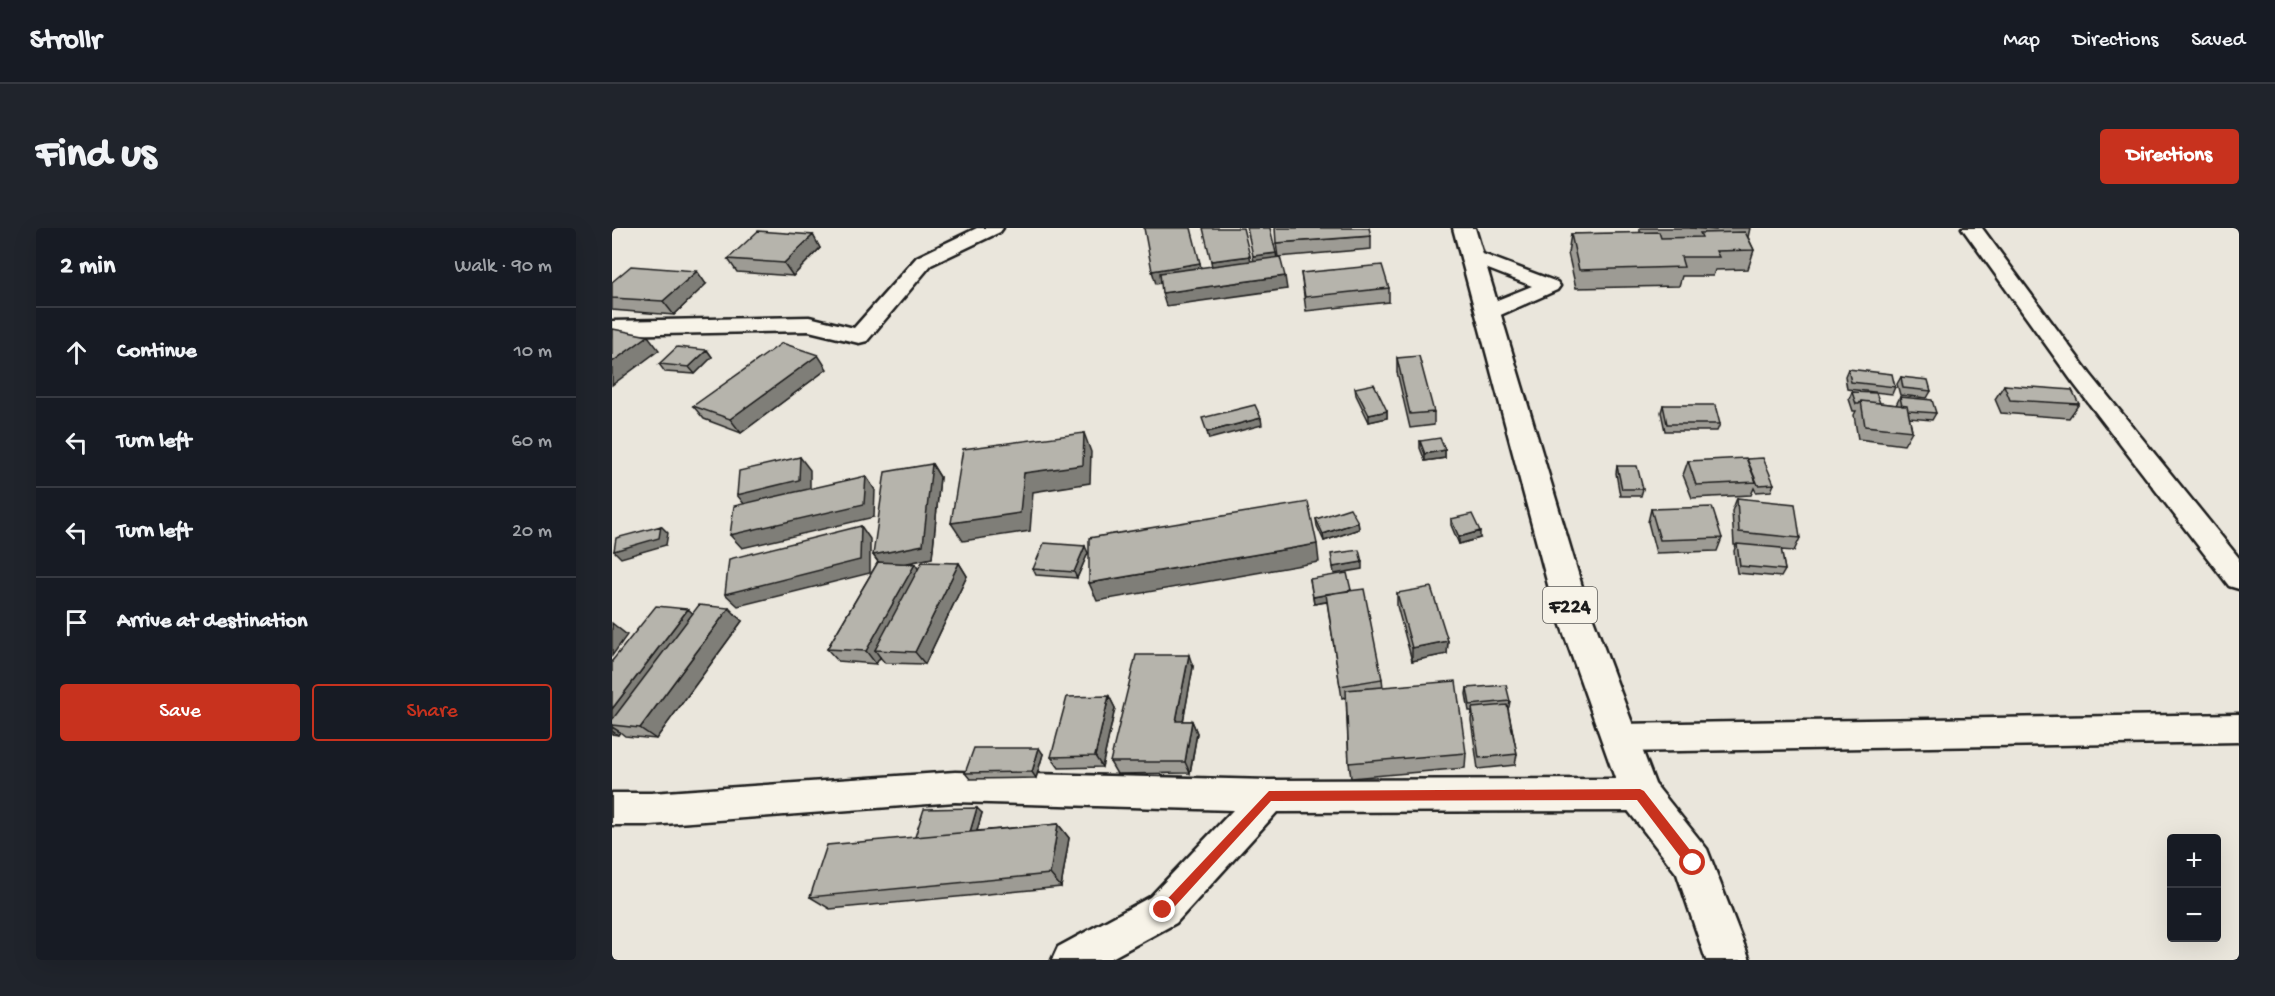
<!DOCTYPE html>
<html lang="en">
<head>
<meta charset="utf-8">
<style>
	body { margin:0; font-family:"Gochi Hand",sans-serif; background:#20242c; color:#f1f3f6 }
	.controls { position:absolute; right:18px; bottom:18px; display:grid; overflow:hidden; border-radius:6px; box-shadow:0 6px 24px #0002 }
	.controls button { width:54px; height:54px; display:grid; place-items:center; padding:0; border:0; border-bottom:2px solid #363941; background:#171b24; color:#f1f3f6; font:30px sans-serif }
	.stop { position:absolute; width:18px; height:18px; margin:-14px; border:4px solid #c8321e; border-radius:50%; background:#fff }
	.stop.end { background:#c8321e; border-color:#fff; box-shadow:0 2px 6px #0008 }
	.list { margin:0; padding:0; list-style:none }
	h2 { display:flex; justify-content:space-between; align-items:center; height:78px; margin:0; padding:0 24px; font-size:26px }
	h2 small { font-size:20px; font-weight:400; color:#9ea1a6 }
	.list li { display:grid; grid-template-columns:39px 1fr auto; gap:18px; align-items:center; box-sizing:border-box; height:90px; padding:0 24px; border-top:2px solid #363941 }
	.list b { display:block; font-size:22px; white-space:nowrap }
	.list em { font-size:20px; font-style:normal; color:#9ea1a6 }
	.actions { display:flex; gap:12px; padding:18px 24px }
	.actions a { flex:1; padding:14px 0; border:2px solid #c8321e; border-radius:6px; text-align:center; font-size:21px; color:#c8321e }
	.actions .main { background:#c8321e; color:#fff }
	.icon { flex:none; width:33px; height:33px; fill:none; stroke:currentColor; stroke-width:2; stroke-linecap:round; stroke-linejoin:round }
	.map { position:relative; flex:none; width:1627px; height:732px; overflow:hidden; border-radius:6px }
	header { display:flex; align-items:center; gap:36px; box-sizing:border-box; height:84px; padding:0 30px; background:#171b24; border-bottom:2px solid #363941 }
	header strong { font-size:28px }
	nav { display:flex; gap:33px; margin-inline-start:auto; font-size:21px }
	.intro { display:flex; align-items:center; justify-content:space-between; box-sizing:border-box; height:144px; padding:0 36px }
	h1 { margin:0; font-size:42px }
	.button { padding:15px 27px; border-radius:6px; background:#c8321e; color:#fff; font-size:21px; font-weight:700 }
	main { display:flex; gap:36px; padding:0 36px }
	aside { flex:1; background:#171b24; border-radius:6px; box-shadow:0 6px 24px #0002 }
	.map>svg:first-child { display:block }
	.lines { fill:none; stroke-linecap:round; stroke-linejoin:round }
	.street-casing { stroke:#1c1c1c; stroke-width:5 }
	.primary-casing { stroke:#1c1c1c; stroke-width:5 }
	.street { fill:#f7f3e8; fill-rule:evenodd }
	.primary { fill:#f7f3e8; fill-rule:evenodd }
	.wall { fill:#9d9b94; stroke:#1c1c1c; stroke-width:1.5 }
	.shaded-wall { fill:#7f7e78; stroke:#1c1c1c; stroke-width:1.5 }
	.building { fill:#b6b4ac; stroke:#1c1c1c; stroke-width:1.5 }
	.route { fill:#c8321e }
	.labels { text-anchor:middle; stroke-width:4.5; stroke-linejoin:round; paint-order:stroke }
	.shield { fill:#f7f3e8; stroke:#5e5c59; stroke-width:1.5 }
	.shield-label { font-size:21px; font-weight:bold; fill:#1c1c1c }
</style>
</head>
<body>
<header>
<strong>Strollr</strong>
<nav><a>Map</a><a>Directions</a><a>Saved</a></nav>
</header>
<div class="intro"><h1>Find us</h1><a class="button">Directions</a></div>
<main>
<aside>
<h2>2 min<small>Walk · 90 m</small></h2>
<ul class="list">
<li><svg class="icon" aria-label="ahead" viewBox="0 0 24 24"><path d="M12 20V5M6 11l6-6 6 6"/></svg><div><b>Continue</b></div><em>10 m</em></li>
<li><svg class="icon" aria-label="left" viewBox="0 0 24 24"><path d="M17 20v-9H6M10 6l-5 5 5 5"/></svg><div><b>Turn left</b></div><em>60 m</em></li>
<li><svg class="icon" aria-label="left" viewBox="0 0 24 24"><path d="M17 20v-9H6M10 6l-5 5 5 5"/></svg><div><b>Turn left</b></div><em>20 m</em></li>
<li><svg class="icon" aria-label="arrive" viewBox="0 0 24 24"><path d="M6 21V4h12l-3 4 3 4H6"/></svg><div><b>Arrive at destination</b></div></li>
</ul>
<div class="actions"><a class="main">Save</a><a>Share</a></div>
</aside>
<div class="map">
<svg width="1627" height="732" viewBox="0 0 1627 732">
	<rect width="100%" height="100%" fill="#eae6dc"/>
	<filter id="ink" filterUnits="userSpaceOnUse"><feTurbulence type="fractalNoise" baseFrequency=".0167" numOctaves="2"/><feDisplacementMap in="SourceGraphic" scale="12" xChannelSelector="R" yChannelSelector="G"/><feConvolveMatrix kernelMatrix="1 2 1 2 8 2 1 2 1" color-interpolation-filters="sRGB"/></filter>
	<g filter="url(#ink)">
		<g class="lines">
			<g class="street-casing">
				<path id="street" d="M365 0H391L388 4 319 37 255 113 247 115 197 103 0 107V93L197 89 242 100 305 29Z
					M1350 0H1370L1478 146 1627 330V361L1617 358 1462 156Z
					M860 22 945 54 948 58 945 62 884 89H868L865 84 868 79 920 58 853 32 850 28 853 24Z
					M1627 486V514L1007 524 996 520 991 510 996 500 1007 496Z
					M343 544 657 552 1028 551 1040 556 1045 567 1040 578 1028 583 665 584 564 695 496 732H440L446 719 538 669 621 582 343 574 39 597H0V565H39Z"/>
			</g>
			<g class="primary-casing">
				<path id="primary" d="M841 0H863L974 372 1043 556 1095 621 1138 732H1094L1065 646 1014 580 1009 567 940 372Z"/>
			</g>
			<use href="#street" class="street"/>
			<use href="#primary" class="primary"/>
		</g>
		<path class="wall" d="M1028 0H1138L1136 9 1142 22 1136 41 1103 42 1101 48H1070L1067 58 964 60 956 25 959 6 1028 5Z
			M201 7 208 20 181 48 125 44 116 31Z
			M759 8V21L666 29 664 15Z
			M689 45 777 60V74L694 83Z
			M0 54 94 56 62 87 0 82Z
			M95 122 100 129 83 146 53 144 47 136Z
			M785 130 822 184V197L798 200 785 144Z
			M215 141 129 205 92 191 81 178Z
			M1236 141 1283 159 1280 166 1235 161 1233 148Z
			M1289 149 1319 163 1315 170 1288 167 1285 156Z
			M1392 157 1467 176 1457 190 1389 185 1383 171Z
			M743 160 775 183V190L757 194 744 167Z
			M1240 164 1268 175 1284 177 1288 169 1324 185 1320 192 1297 190 1300 203 1292 217 1246 211 1242 187 1244 183H1241L1237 171Z
			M1051 177 1108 196 1105 203H1053L1049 184Z
			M808 213 833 222V230L813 233 808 220Z
			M1076 233 1162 256 1159 263 1144 264 1142 260 1139 267 1080 270 1071 247Z
			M320 236 328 249 320 330 292 336H303L306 342 347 335 355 348 313 436 273 435 268 429 264 436 226 433 215 421 266 334 261 327Z
			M1005 238 1031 261 1029 268H1008L1004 245Z
			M1125 270 1188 310 1182 323 1169 322 1173 342 1169 349 1125 345 1122 323 1124 317H1122L1120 283Z
			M1039 281 1110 310 1105 323 1044 325 1036 294Z
			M704 291 746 294 747 301 712 313 705 298Z
			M839 291 868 310 847 316 839 297Z
			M476 325 465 350 424 347 421 341Z
			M698 351 739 363 770 451 771 459 854 525 853 540 739 550 737 535 734 469 730 470 715 374 702 376Z
			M785 365 836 413 835 426 800 433 785 378Z
			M76 381 81 386 130 393 44 511 13 508 8 504 6 507 0 506V433Z
			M581 439 571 493H580L585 505 578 545 505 546 498 534Z
			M855 460 898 473 897 479 896 480 905 526 903 537 866 541 859 492 860 483H857L854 466Z
			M497 468 503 480 490 539 447 540 439 529Z
			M431 526 424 550 358 551 353 545Z
			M370 585 365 603 446 596 457 610 449 659 218 681 198 669 303 609Z"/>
		<path class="shaded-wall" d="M201 7 208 20 181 48 172 35Z
			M664 25 666 39 643 42 641 28Z
			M638 28 640 42 601 47 599 33Z
			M588 35 591 49 544 56 540 43Z
			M85 43 94 56 62 87 51 73Z
			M673 48 675 61 554 78 550 65Z
			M36 108 47 122 0 157V134Z
			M95 122 100 129 83 146 77 139Z
			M206 127 215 141 129 205 118 191Z
			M775 183V190L757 194V187Z
			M649 190 650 197 597 211 595 204Z
			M472 205 479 224 478 255 421 264 418 303 351 313 339 295Z
			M833 222V230L813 233V226Z
			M188 229 198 242V265L136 281 125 267Z
			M320 236 328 249 320 330 271 340 261 327Z
			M254 248 263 262 262 289 130 320 118 307Z
			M746 294 747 301 712 313 711 306Z
			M49 298 56 305 54 317 9 330 2 323Z
			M249 298 258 311V345L126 378 113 366Z
			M868 303V310L847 316V309Z
			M705 316 707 334 485 373 477 355Z
			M473 318 476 325 465 350 462 344Z
			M750 334V341L722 346 721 339Z
			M347 335 355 348 313 436 303 424Z
			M303 336 312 349 263 422 268 429 264 436 254 423Z
			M739 362 740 369 702 376 701 369Z
			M117 380 130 393 44 511 28 500Z
			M76 381 90 394 0 497V481Z
			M0 395 15 407 0 428Z
			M836 413 835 426 800 433V420Z
			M577 427 581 439 569 505 564 493Z
			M497 468 503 480 490 539 483 528Z
			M580 493 585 505 578 545 573 534Z
			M0 499 8 504 6 507 0 503Z
			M427 520 431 526 424 550 420 544Z
			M365 580 370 585 362 613 357 607Z
			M446 596 457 610 449 659 438 646Z"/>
		<path class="building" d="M532 0H579L588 35 540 43Z
			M591 0H631L638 28 599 33Z
			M635 0H658L664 25 641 28Z
			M663 0H757L759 8 664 15Z
			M1078 0H1104V2Z
			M146 3 201 7 172 35 116 31Z
			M1047 4 1049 10 1090 9 1088 5 1133 4 1142 22 1104 23 1107 29H1069L1072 39 967 42 959 6Z
			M668 29 673 48 550 65 548 45Z
			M770 37 777 60 693 69 689 45Z
			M19 38 85 43 51 73 0 70V54Z
			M1 101 36 108 0 134V102Z
			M170 115 206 127 118 191 81 178Z
			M65 119 95 122 77 139 47 136Z
			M807 128 822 184 798 186 785 130Z
			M1236 141 1280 146 1283 159 1239 154Z
			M1289 149 1316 152 1319 163 1291 160Z
			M762 156 775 183 757 187 743 160Z
			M1392 157 1460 162 1467 176 1398 172Z
			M1240 164 1264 165 1268 175 1249 173 1247 176H1244Z
			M1288 169 1320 172 1324 185 1296 183 1295 178H1290Z
			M1249 173 1295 178 1300 203 1253 198Z
			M643 177 649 190 595 204 590 190Z
			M1051 177H1103L1108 196H1055Z
			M472 205 471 237 412 245 408 285 339 295 351 221Z
			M828 210 833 222 813 226 808 213Z
			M188 229 187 252 125 267 127 243Z
			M1134 230 1144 254 1084 257 1076 233Z
			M1151 230 1162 256 1146 257 1135 231Z
			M320 236 311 317 261 327 273 244Z
			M1005 238H1025L1031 261H1010Z
			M254 248 252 276 118 307 122 278Z
			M1125 270 1183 276 1188 310 1127 304Z
			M696 274 705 316 477 355V310Z
			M1100 279 1110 310 1048 312 1039 281Z
			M738 280 746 294 711 306 704 291Z
			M860 286 868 303 847 309 839 291Z
			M49 298 47 310 2 323 4 310Z
			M249 298 248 332 113 366 117 331Z
			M432 315 473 318 462 344 421 341Z
			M1125 316 1169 320 1173 342 1128 338Z
			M747 322 750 334 721 339 719 326Z
			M266 334 303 336 254 423 215 421Z
			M310 334 347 335 303 424 263 422Z
			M735 345 739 362 701 369 698 351Z
			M819 359 836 413 800 420 785 365Z
			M752 361 770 451 728 458 714 366Z
			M87 377 117 380 28 500 0 497V492Z
			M44 378 76 381 0 481V433Z
			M524 427H577L564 493H580L573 534H498Z
			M844 453 854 525 737 535 734 462Z
			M894 457 898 473 858 477 855 460Z
			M497 468 483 528 439 529 455 469Z
			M895 477 905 526 867 530 860 480Z
			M362 520H427L420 544 353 545Z
			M365 580 358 604 303 609 312 581Z
			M446 596 438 646 198 669 215 617Z"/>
	</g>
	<path class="route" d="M1028 561 1032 563 1085 631V639H1076L1025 572 659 573 555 687 551 688 545 682 657 563Z"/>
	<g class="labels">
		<rect class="shield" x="931" y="359" width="54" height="36" rx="4.5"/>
		<g class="shield-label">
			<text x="958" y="384">F224</text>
		</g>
	</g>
</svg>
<div class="controls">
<button>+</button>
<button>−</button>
</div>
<div class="stop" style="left:1081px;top:635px"></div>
<div class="stop end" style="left:551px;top:682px"></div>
</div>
</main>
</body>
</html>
